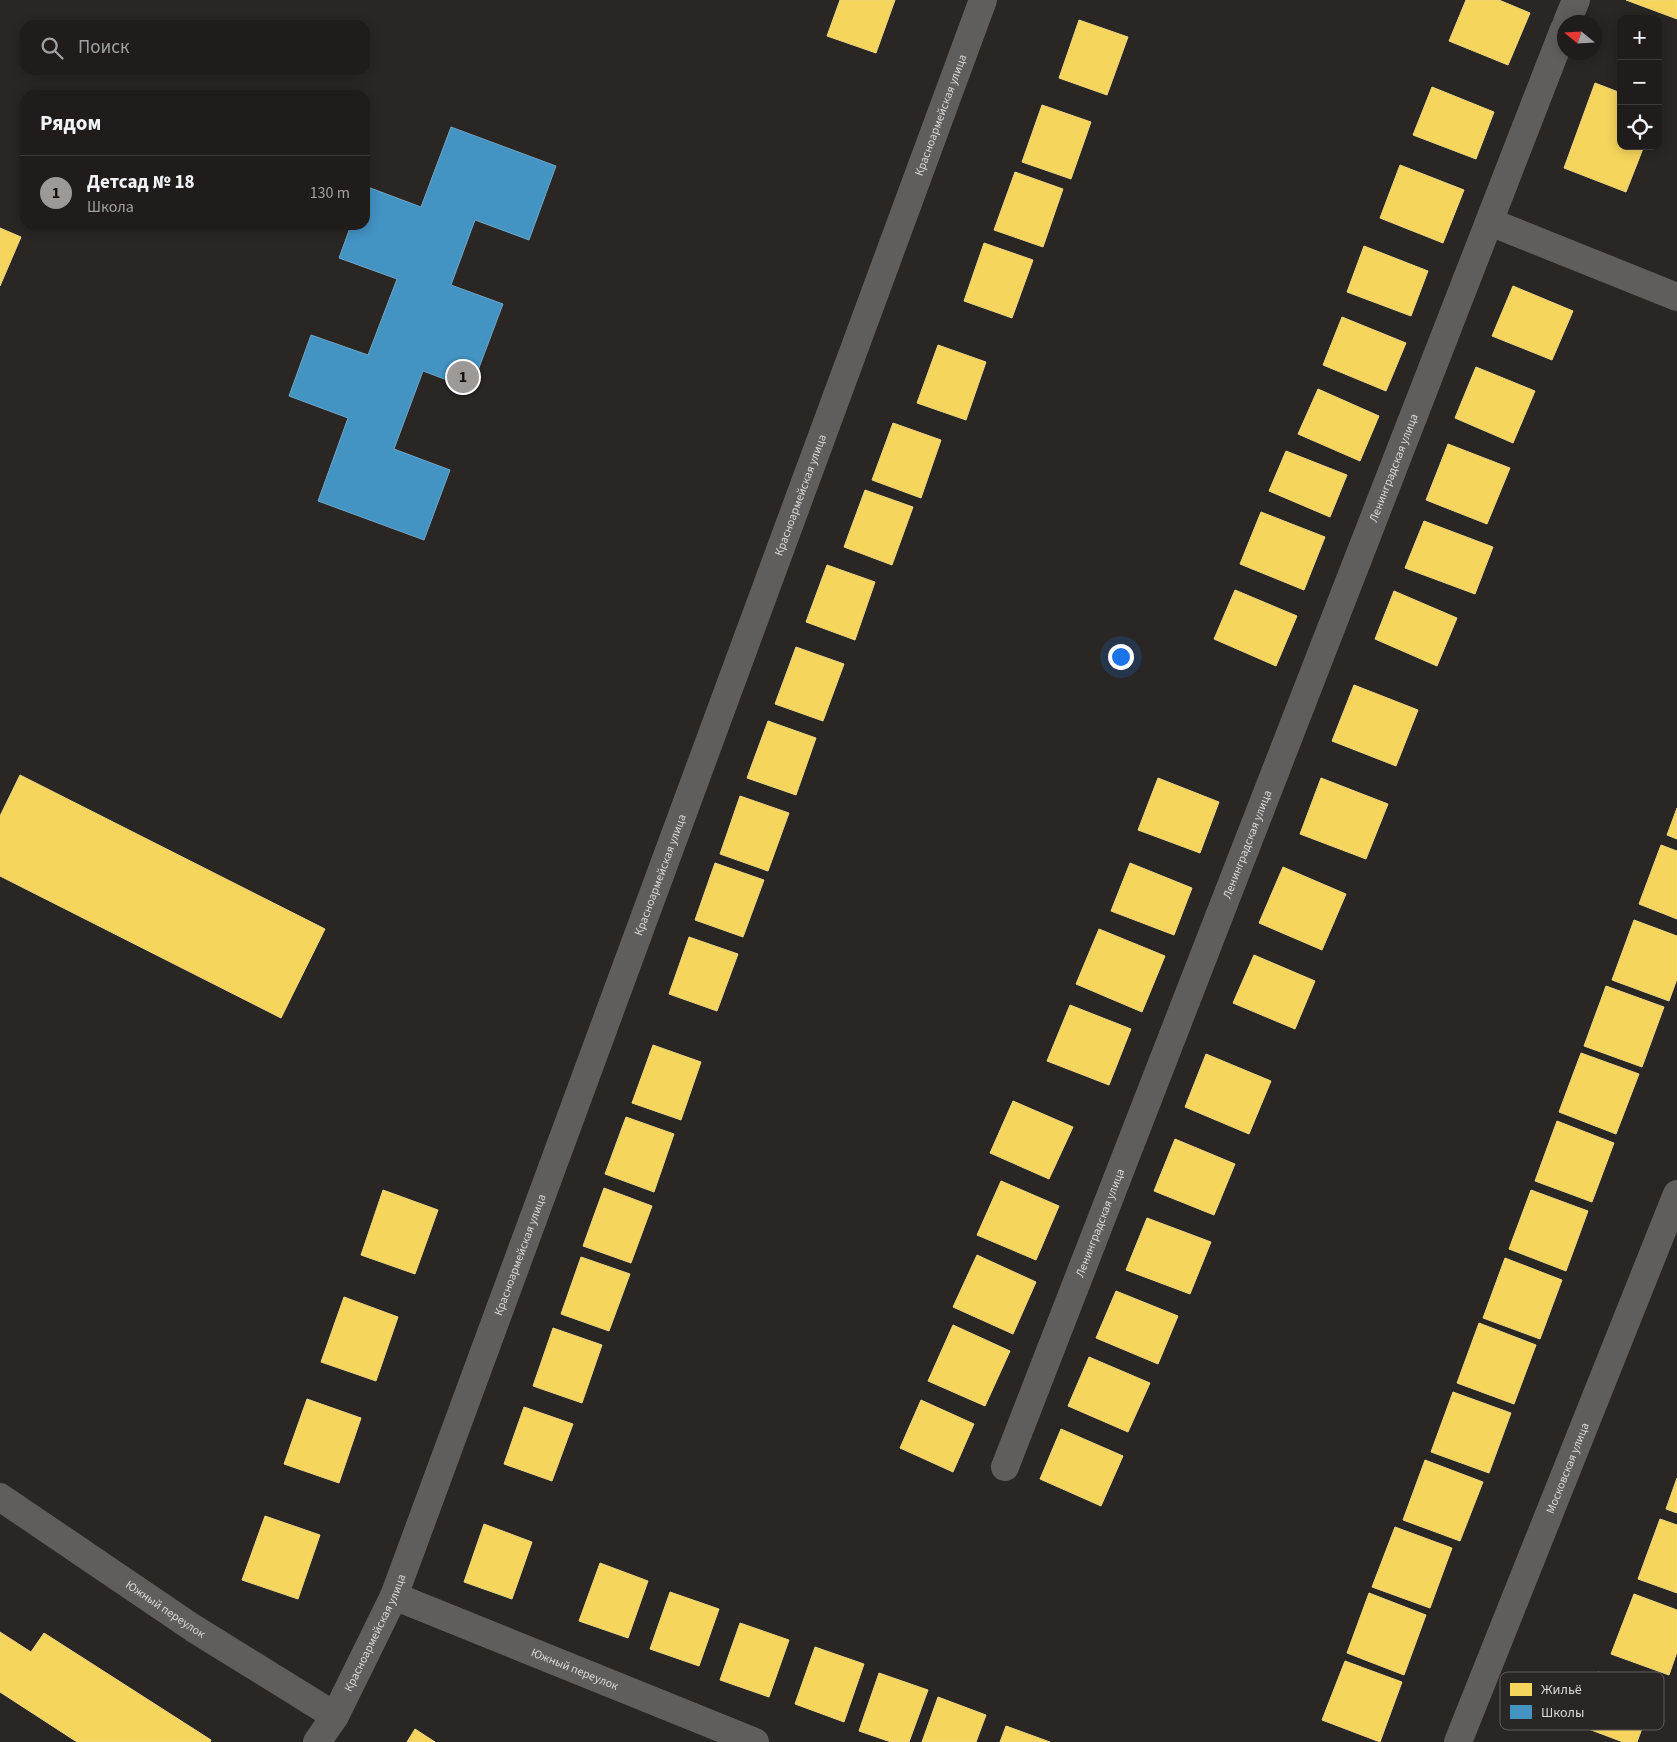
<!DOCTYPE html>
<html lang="ru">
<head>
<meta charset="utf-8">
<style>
	body { margin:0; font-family:"Source Sans 3",sans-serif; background:#2c2928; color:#f1f3f6 }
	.controls { position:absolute; right:15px; top:15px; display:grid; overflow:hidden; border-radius:10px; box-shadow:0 2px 12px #0003 }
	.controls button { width:45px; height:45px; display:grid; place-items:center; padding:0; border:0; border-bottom:1px solid #3c3a3a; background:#1f1c1b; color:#f1f3f6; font:25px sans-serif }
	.compass { position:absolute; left:1557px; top:15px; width:45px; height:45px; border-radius:50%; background:#1f1c1b; box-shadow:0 2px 12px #0003; rotate:288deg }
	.you { position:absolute; left:1120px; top:656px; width:18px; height:18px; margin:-12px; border:4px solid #fff; border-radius:50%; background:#1a73e8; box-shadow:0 0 0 8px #1a73e833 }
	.badge { display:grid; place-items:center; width:32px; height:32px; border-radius:50%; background:#9c9997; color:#111; font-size:16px; font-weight:700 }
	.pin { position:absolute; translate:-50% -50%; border:2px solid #fff; box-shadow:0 1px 5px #0006 }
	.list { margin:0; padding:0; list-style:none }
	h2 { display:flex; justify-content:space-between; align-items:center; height:65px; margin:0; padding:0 20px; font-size:21px }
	h2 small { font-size:16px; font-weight:400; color:#a1a1a3 }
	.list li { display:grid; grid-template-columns:32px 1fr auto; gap:15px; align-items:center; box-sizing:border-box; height:75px; padding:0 20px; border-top:1px solid #3c3a3a }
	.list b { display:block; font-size:19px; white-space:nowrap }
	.list p { margin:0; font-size:16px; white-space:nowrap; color:#a1a1a3 }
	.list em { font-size:16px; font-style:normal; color:#a1a1a3 }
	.icon { flex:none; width:28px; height:28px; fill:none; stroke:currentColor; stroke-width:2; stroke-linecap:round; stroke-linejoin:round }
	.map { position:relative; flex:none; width:1677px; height:1742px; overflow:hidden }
	.search { position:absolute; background:#1f1c1b; box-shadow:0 2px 12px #0003; left:20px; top:20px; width:350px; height:55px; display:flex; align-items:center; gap:12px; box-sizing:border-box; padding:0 18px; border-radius:15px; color:#a1a1a3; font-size:19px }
	.panel { position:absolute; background:#1f1c1b; box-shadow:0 2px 12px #0003; left:20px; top:90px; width:350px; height:140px; border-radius:15px }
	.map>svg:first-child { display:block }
	.homes { fill:#f6d55c; stroke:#eed680 }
	.schools { fill:#4393c3; stroke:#70a7c8 }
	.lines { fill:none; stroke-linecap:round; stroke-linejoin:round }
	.street { stroke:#605e5d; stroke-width:28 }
	.labels { text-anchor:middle; stroke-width:5; stroke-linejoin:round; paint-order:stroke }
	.street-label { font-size:12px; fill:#dad7d5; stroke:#2a2623 }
	.key { fill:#2a2623; stroke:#5f5b58; stroke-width:1 }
	.key-label { font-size:14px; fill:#dad7d5 }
</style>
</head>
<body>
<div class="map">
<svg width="1677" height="1742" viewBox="0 0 1677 1742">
	<rect width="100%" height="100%" fill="#292624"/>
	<path class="homes" d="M840 0H895L876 53 827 36Z
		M1466 0H1499L1530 13 1508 65 1449 41Z
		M1626 0H1677V19Z
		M1079 20 1128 37 1107 95 1059 78Z
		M1595 83 1621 93V146H1644L1626 192 1564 168Z
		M1432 87 1494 112 1476 159 1413 135Z
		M1042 105 1091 122 1071 179 1022 162Z
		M1400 165 1464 190 1443 243 1380 218Z
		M1015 172 1063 189 1043 247 994 230Z
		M0 228 21 237 0 286Z
		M984 243 1033 260 1012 318 964 301Z
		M1364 246 1428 271 1411 316 1347 292Z
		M1513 286 1573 311 1552 360 1492 336Z
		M1342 317 1406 343 1386 391 1323 365Z
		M938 345 986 362 966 420 917 403Z
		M1476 367 1535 391 1513 443 1455 418Z
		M1318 389 1379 416 1360 461 1298 434Z
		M893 423 941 440 921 498 872 480Z
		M1448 444 1510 468 1487 524 1426 500Z
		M1286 451 1347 475 1330 517 1269 491Z
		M865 490 913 507 892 565 844 547Z
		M1261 512 1325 537 1304 590 1240 564Z
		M1424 521 1493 547 1475 594 1405 568Z
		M827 565 875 582 855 640 806 622Z
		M1235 590 1297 616 1276 666 1214 639Z
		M1394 591 1457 618 1437 666 1375 639Z
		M796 647 844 664 823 721 775 704Z
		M1354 685 1418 710 1396 766 1332 741Z
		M768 721 816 738 796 795 747 778Z
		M20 775 325 929 281 1018 0 876V816Z
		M1158 778 1219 802 1200 853 1138 830Z
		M1321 778 1388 804 1366 859 1300 834Z
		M740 796 789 813 768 871 720 854Z
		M1677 808V839L1667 835Z
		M1661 845 1677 851V919L1639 904Z
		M715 863 764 880 743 937 695 920Z
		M1130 863 1192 888 1174 935 1111 911Z
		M1283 867 1346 894 1322 950 1259 923Z
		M1634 920 1677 936V979L1669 1001 1612 980Z
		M1099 929 1165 956 1142 1012 1076 984Z
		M689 937 738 954 717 1011 669 994Z
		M1254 955 1315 981 1295 1029 1233 1003Z
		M1606 986 1664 1007 1642 1067 1584 1046Z
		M1070 1005 1131 1029 1109 1085 1047 1061Z
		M653 1045 701 1062 681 1120 632 1103Z
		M1581 1053 1639 1074 1616 1134 1559 1112Z
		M1206 1054 1271 1081 1249 1134 1185 1107Z
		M1013 1101 1073 1127 1049 1179 990 1153Z
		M626 1117 674 1134 654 1192 605 1174Z
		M1557 1121 1614 1143 1592 1202 1535 1181Z
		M1175 1139 1235 1164 1214 1215 1154 1191Z
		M1001 1181 1059 1206 1036 1260 977 1235Z
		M604 1188 652 1206 631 1263 583 1246Z
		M383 1190 438 1210 415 1274 361 1255Z
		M1531 1190 1588 1211 1566 1271 1509 1249Z
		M1147 1218 1211 1242 1190 1294 1126 1270Z
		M977 1255 1036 1282 1013 1334 953 1307Z
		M581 1257 630 1274 609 1331 561 1314Z
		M1505 1258 1562 1280 1540 1339 1483 1318Z
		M1116 1291 1178 1316 1158 1364 1096 1338Z
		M344 1297 398 1317 376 1381 321 1362Z
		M1479 1323 1536 1345 1514 1404 1457 1383Z
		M953 1325 1010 1351 985 1406 928 1381Z
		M553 1328 602 1345 582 1403 533 1386Z
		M1089 1357 1150 1383 1128 1432 1068 1406Z
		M1453 1392 1511 1413 1489 1473 1431 1452Z
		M307 1399 361 1418 339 1483 284 1464Z
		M921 1400 974 1424 953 1472 900 1448Z
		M524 1407 573 1424 552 1481 504 1464Z
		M1061 1429 1123 1456 1101 1506 1040 1479Z
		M1425 1460 1483 1482 1460 1541 1403 1520Z
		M1677 1478V1513L1666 1509Z
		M265 1516 320 1535 298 1599 242 1580Z
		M1660 1519 1677 1525V1593L1638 1579Z
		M484 1524 532 1542 512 1599 464 1582Z
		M1395 1527 1452 1548 1430 1608 1372 1587Z
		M600 1563 648 1581 628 1638 579 1621Z
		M670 1592 719 1609 699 1666 650 1649Z
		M1369 1593 1426 1615 1404 1675 1347 1653Z
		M1634 1594 1677 1610V1652L1669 1675 1611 1654Z
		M740 1623 789 1640 769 1697 720 1680Z
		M0 1632 31 1652 44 1633 211 1740 210 1742H77L0 1692Z
		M815 1647 864 1664 844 1722 795 1704Z
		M1345 1661 1402 1682 1380 1742 1322 1720Z
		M1598 1672 1655 1693 1637 1742H1623L1578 1725Z
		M879 1673 928 1690 909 1742H891L859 1731Z
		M938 1697 986 1715 976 1742H922Z
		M1006 1726 1050 1742H1000Z
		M415 1729 435 1742H407Z"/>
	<path class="schools" d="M451 127 556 166 529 240 475 220 451 285 503 304 471 389 423 371 394 449 450 470 424 540 318 501 348 418 289 396 311 335 368 355 397 279 339 258 351 225H365V186L421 207Z"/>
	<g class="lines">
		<g class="street">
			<path d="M1567 22 1576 0"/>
			<path d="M1490 222 1677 297"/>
			<path id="s1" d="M1005 1467 1564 29"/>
			<path id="s2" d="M0 1497 193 1628 335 1716"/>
			<path id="s3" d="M394 1596 755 1742"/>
			<path id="s4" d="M317 1742 335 1716 394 1596 983 0"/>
			<path id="s5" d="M1458 1742 1677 1194"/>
		</g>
	</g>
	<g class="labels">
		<g class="street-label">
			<text dy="4" stroke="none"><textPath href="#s4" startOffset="1744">Красноармейская улица</textPath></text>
			<text dy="4" stroke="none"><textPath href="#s1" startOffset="1072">Ленинградская улица</textPath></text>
			<text dy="4" stroke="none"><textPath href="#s4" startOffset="1339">Красноармейская улица</textPath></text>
			<text dy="4" stroke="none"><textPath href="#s1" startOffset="668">Ленинградская улица</textPath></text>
			<text dy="4" stroke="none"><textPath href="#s4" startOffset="934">Красноармейская улица</textPath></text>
			<text dy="4" stroke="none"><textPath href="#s1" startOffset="262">Ленинградская улица</textPath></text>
			<text dy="4" stroke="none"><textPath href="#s4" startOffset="529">Красноармейская улица</textPath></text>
			<text dy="4" stroke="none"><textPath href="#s5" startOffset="295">Московская улица</textPath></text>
			<text dy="4" stroke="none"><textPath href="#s2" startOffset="200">Южный переулок</textPath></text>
			<text dy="4" stroke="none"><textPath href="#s4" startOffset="124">Красноармейская улица</textPath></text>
			<text dy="4" stroke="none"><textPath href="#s3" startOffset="195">Южный переулок</textPath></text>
		</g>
	</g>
	<rect x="1500" y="1672" width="164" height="58" rx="8" class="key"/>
	<rect x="1510" y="1683" width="22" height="13" fill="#f6d55c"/>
	<rect x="1510" y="1705" width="22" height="14" fill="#4393c3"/>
	<g class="key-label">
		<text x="1541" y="1694">Жильё</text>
		<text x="1541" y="1717">Школы</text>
	</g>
</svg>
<div class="controls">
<button>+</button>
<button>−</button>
<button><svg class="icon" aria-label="locate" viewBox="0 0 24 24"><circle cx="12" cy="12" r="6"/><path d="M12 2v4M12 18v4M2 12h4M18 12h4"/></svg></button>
</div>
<svg class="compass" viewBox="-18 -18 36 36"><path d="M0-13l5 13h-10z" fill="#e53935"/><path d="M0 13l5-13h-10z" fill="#a1a1a3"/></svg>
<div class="you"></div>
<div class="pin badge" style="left:463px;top:377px">1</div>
<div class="search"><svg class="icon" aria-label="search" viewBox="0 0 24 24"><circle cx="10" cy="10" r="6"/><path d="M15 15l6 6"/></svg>Поиск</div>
<section class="panel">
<h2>Рядом<small></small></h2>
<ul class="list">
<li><span class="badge">1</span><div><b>Детсад № 18</b><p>Школа</p></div><em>130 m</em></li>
</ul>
</section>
</div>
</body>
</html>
